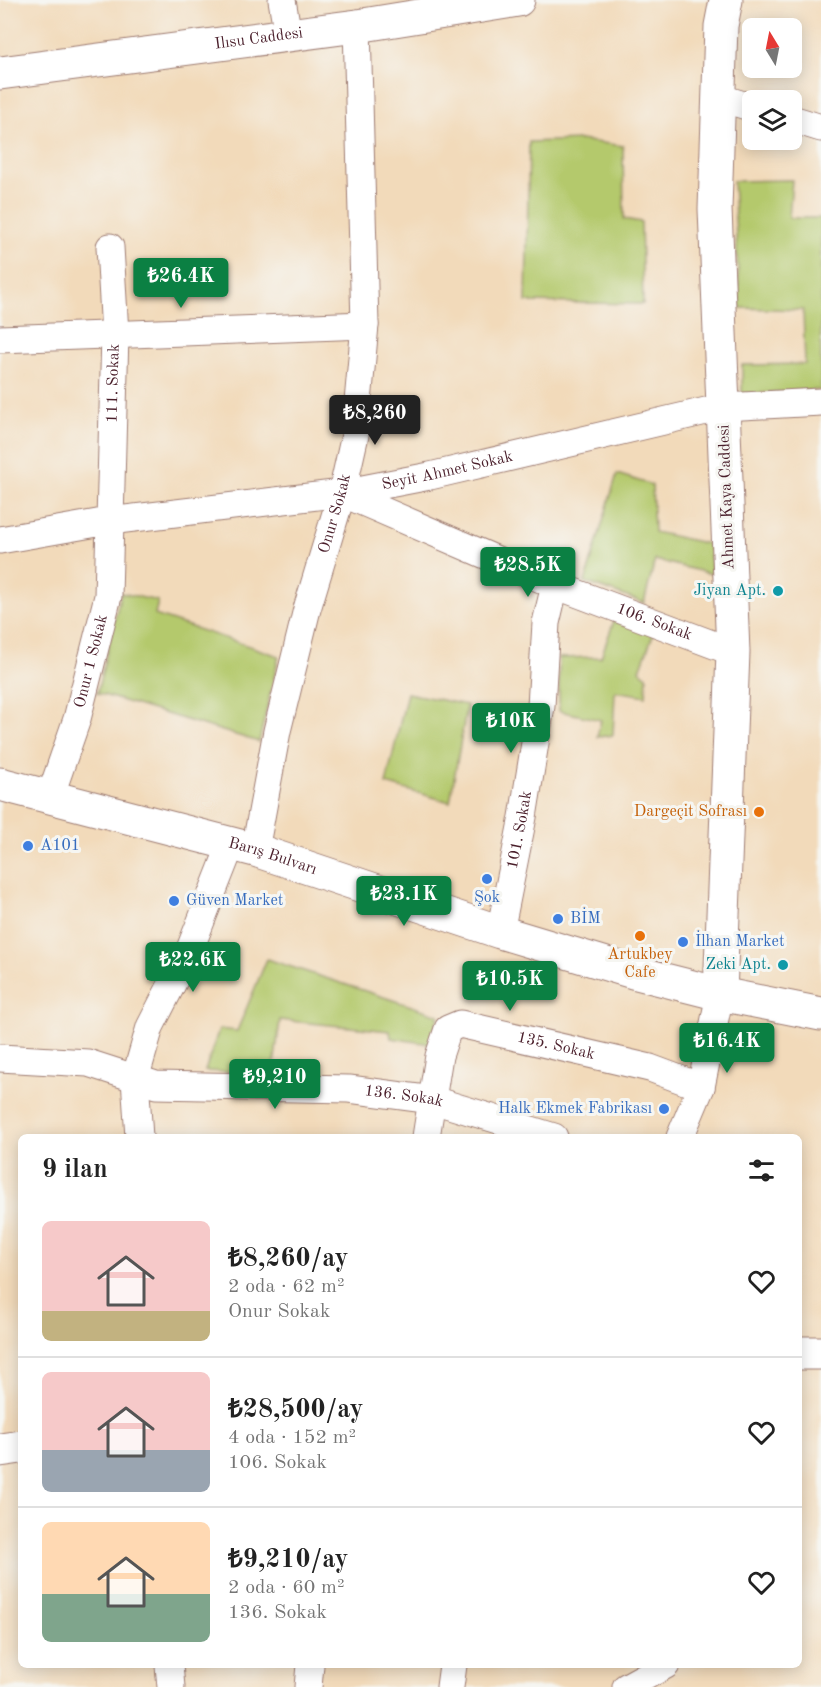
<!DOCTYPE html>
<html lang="tr">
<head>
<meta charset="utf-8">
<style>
  :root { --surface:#fff; --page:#f2f2f2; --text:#222; --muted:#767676; --line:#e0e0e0; --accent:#0b8043 }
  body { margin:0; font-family:"Old Standard TT",serif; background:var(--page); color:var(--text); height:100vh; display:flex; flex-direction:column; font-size:22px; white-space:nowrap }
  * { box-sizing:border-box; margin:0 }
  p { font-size:20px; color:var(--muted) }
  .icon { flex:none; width:33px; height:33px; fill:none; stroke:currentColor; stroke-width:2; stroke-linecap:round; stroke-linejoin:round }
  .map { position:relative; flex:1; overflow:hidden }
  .sheet { position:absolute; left:18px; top:1134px; width:784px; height:534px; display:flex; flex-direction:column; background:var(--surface); border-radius:9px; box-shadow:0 3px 15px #0003 }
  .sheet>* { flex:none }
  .needle { width:39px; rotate:350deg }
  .fabs { position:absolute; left:742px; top:18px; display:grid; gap:12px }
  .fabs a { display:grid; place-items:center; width:60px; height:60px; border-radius:9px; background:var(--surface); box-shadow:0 3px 15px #0003; font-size:30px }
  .price { position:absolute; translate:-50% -51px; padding:0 14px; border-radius:6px; background:var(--accent); color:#fff; font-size:20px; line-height:39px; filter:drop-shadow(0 2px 3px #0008) }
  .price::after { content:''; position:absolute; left:50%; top:36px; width:18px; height:14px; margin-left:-9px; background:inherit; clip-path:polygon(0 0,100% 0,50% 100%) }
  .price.active { background:#222; color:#fff }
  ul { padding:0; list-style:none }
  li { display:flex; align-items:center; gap:18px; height:150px; padding:0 24px }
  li+li { border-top:2px solid var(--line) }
  li span { display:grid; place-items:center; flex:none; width:168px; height:120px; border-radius:9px; color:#555 }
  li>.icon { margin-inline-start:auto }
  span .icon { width:72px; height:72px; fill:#fffc; stroke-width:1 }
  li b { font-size:26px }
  h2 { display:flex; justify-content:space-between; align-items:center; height:72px; padding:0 24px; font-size:26px }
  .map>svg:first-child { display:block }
</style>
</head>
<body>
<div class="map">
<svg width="821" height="1687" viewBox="0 0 821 1687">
  <rect width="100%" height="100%" fill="#f6f6f2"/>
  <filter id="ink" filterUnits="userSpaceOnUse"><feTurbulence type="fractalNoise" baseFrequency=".0167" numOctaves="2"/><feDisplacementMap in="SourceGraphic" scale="12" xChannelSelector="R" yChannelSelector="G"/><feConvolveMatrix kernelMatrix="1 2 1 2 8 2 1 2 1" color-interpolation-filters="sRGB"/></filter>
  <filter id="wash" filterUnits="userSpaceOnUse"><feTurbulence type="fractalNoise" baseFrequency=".008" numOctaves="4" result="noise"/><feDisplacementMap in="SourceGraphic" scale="24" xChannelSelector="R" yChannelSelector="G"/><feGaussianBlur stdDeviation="1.35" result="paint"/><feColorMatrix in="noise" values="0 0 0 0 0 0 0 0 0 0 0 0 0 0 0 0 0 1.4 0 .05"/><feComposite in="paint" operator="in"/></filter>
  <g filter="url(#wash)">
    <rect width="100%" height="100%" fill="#f2daba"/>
    <path fill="#b4c96c" stroke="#7f744c" stroke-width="1.5" d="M580 140 623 146 624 219 641 222 643 304 526 302 529 142Z
      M792 180 789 218H821V390L742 394V365L805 364 803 310 740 308 733 181Z
      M617 474 652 485 654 532 709 544 712 574 655 560 644 603 585 582Z
      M121 593 158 601 155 615 279 656 259 742 97 693Z
      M614 621 654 632 640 670 647 676 646 696 615 691 613 735 597 737 601 720 559 711V658L601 657Z
      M407 693 467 705 450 802 386 784Z
      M267 959 439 1015 430 1044 391 1038 390 1031 280 1020 273 1074 205 1071 219 1029 237 1031Z"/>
  </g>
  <g filter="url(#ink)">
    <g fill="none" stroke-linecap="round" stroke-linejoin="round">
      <defs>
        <g id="minor">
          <path d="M282 0 288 35"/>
          <path d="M718 97 753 108"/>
          <path d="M792 119 821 128"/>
          <path d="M0 339 365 325"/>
          <path id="s1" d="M342 493 555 585 733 652"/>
          <path id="s2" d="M0 540 109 521 342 493 430 476 723 407 821 402"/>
          <path id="s3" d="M50 797 77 719 108 596 115 334 110 247"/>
          <path id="s4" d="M255 850 277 731 307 609 342 493 355 435 365 325 357 26"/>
          <path id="s5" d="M500 932 523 817 541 706 546 623 555 585"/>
          <path id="s6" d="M0 1058 88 1063 156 1085 349 1089 433 1100 554 1137"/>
          <path d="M139 1137 135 1079 150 1027 190 949 231 845"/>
          <path id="s7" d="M426 1137 439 1056 448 1029 460 1024 650 1068 701 1087"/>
          <path d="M680 1137 701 1087 720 994"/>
          <path d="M169 1665 171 1687"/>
          <path d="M308 1687 310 1665"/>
          <path d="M450 1687 453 1665"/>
          <path d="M626 1687 666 1665"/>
        </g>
        <path id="tertiary" d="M720 994 733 652 715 209 721 26 726 0
          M800 1353H821
          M0 1450 21 1447"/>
        <g id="secondary">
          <path id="s8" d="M0 73 357 26 518 0"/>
          <path id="s9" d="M0 784 255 850 500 932 633 972 720 994 821 1014"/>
        </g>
      </defs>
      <use href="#minor" stroke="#9e7c72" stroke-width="29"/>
      <use href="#tertiary" stroke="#9e7c72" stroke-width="35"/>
      <use href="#secondary" stroke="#9e7c72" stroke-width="35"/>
      <use href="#minor" stroke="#fff" stroke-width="27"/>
      <use href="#tertiary" stroke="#fff" stroke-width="33"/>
      <use href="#secondary" stroke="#fff" stroke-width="33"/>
    </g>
  </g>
  <g fill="#0f9aa8" stroke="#f6f6f2" stroke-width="2">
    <circle cx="778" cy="591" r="6"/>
    <circle cx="783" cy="965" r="6"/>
  </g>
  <g fill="#e8710a" stroke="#f6f6f2" stroke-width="2">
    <circle cx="759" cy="812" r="6"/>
    <circle cx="640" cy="936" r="6"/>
  </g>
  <g fill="#3f7fe0" stroke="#f6f6f2" stroke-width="2">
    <circle cx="28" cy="846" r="6"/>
    <circle cx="487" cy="879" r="6"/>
    <circle cx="174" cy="901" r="6"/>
    <circle cx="558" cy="919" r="6"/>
    <circle cx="683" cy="942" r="6"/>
    <circle cx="664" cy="1109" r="6"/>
  </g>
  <g text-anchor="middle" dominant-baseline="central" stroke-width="6" stroke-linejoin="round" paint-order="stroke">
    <g font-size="16" fill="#4a1f2b" stroke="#f6f6f2">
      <text stroke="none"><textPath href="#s8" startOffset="261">Ilısu Caddesi</textPath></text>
      <text stroke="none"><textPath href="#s3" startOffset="422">111. Sokak</textPath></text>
      <text stroke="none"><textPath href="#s2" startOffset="453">Seyit Ahmet Sokak</textPath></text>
      <text transform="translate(727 497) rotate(-92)">Ahmet Kaya Caddesi</text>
      <text stroke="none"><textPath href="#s4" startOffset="346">Onur Sokak</textPath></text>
      <text stroke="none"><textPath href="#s1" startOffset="338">106. Sokak</textPath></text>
      <text stroke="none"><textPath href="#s3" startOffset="142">Onur 1 Sokak</textPath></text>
      <text stroke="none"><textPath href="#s5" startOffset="104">101. Sokak</textPath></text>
      <text stroke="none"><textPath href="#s9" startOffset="282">Barış Bulvarı</textPath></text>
      <text stroke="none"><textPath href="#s7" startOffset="222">135. Sokak</textPath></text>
      <text stroke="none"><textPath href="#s6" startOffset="408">136. Sokak</textPath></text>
    </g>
    <g font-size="16" fill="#0d838f" stroke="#f6f6f2" text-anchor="end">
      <text x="766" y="591">Jiyan Apt.</text>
      <text x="771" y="965">Zeki Apt.</text>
    </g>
    <g font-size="16" fill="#c56008" stroke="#f6f6f2" text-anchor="end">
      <text x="747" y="812">Dargeçit Sofrası</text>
      <text x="640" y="955" text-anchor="middle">Artukbey<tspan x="640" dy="18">Cafe</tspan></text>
    </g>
    <g font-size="16" fill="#366cbe" stroke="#f6f6f2" text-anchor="start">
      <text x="40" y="846">A101</text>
      <text x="487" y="898" text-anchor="middle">Şok</text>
      <text x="186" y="901">Güven Market</text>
      <text x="570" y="919">BİM</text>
      <text x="695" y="942">İlhan Market</text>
      <text x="652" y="1109" text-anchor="end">Halk Ekmek Fabrikası</text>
    </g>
  </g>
</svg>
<div class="fabs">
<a><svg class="needle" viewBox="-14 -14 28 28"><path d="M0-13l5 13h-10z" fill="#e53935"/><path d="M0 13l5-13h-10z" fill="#767676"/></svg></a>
<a><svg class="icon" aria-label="layers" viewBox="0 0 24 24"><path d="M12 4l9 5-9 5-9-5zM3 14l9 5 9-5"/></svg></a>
</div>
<b class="price" style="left:181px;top:309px">₺26.4K</b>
<b class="price active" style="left:375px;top:446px">₺8,260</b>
<b class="price" style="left:528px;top:598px">₺28.5K</b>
<b class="price" style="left:511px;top:754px">₺10K</b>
<b class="price" style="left:404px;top:927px">₺23.1K</b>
<b class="price" style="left:193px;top:993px">₺22.6K</b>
<b class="price" style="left:510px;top:1012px">₺10.5K</b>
<b class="price" style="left:727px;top:1074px">₺16.4K</b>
<b class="price" style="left:275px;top:1110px">₺9,210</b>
<section class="sheet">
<h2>9 ilan<svg class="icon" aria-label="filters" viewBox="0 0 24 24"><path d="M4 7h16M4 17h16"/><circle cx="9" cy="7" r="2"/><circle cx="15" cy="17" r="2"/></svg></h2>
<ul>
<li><span style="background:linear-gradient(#f6c9c9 75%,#c2b280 0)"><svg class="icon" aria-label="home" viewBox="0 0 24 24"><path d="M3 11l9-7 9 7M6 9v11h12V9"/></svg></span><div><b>₺8,260/ay</b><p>2 oda · 62 m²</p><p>Onur Sokak</p></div><svg class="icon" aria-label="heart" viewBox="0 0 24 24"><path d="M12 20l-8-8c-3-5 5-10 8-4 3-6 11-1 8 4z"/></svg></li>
<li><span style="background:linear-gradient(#f6c9c9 65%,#9aa5b1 0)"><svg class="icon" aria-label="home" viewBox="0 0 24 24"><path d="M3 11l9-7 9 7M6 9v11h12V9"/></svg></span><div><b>₺28,500/ay</b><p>4 oda · 152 m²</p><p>106. Sokak</p></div><svg class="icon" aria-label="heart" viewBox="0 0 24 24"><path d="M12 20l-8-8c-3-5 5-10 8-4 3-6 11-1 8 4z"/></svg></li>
<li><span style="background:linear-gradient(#ffd9b3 60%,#7fa58c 0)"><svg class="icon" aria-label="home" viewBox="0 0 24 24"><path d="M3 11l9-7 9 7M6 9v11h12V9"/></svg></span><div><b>₺9,210/ay</b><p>2 oda · 60 m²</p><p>136. Sokak</p></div><svg class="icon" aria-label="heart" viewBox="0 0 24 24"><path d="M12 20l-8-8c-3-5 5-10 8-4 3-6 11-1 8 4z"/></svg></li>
</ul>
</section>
</div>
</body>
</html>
